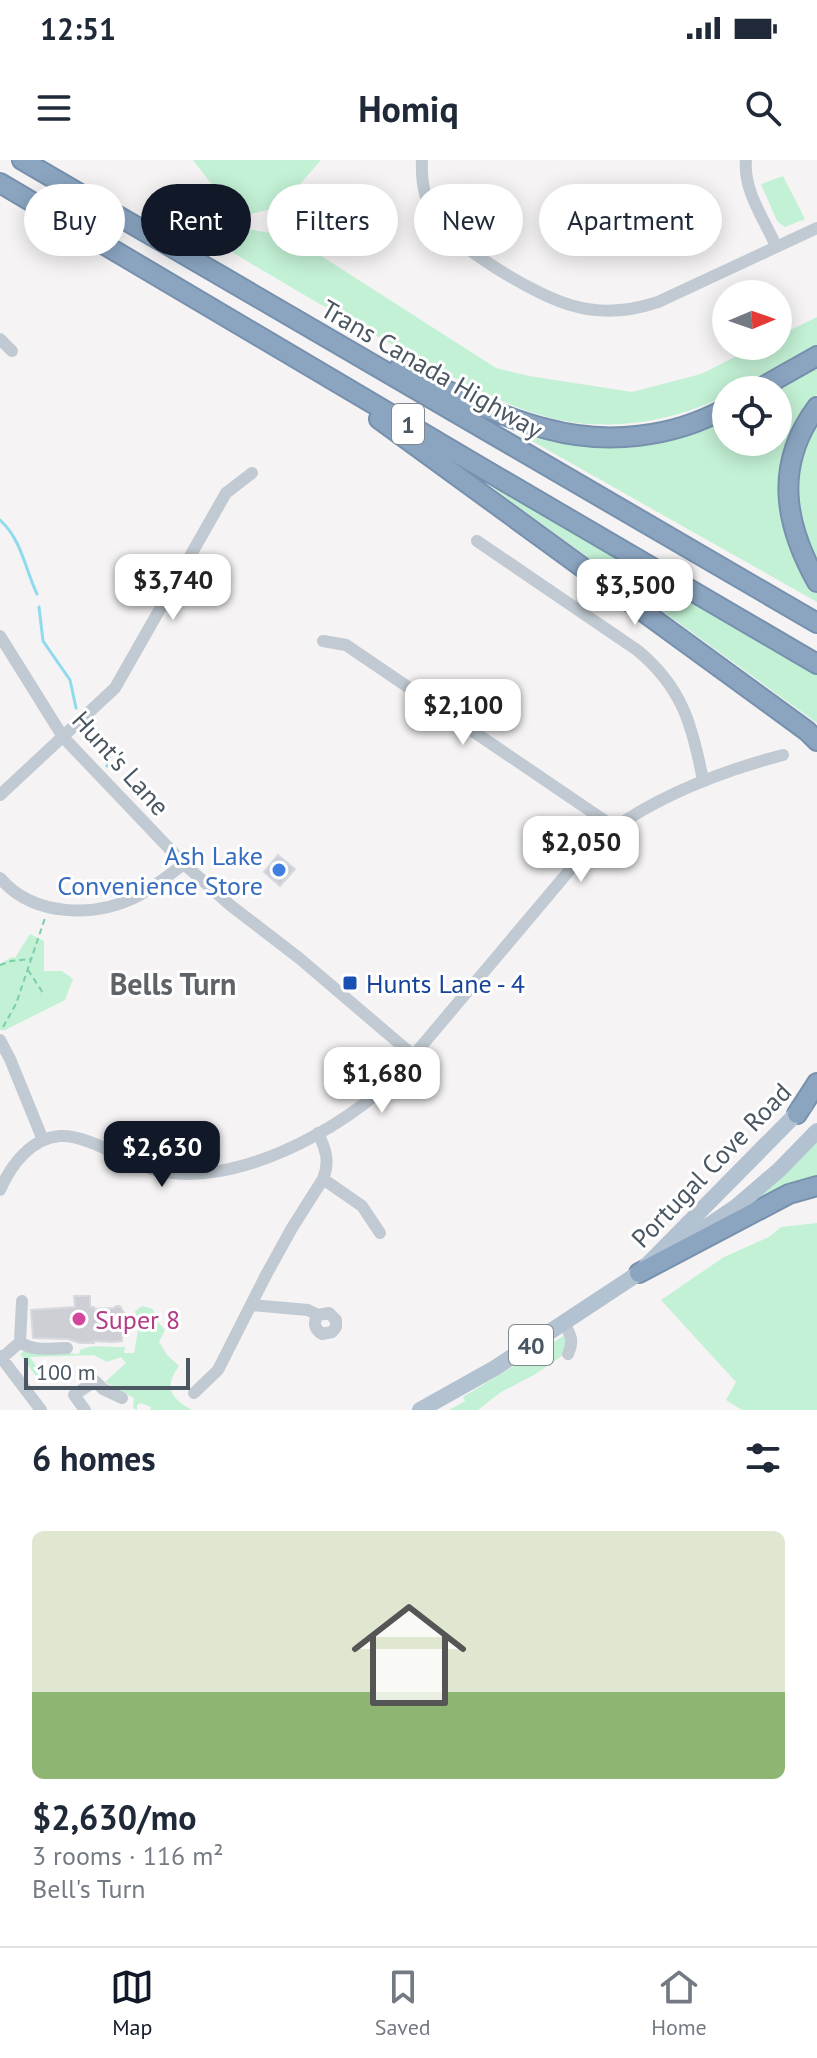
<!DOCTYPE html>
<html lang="en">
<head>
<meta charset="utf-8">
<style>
  :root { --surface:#fff; --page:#f6f6f7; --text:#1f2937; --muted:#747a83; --line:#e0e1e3; --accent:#111827 }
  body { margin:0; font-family:"PT Sans",sans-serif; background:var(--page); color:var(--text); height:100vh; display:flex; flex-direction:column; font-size:30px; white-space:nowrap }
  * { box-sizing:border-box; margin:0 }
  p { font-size:26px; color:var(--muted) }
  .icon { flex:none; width:44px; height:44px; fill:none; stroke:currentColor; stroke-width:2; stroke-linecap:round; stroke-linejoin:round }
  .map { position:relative; height:1250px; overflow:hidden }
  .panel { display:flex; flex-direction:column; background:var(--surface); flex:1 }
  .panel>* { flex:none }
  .guide { position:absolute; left:24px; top:24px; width:770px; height:72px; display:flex; gap:16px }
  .needle { width:52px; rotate:88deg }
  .buttons { position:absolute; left:712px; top:120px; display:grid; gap:16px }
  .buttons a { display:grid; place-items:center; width:80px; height:80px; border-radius:50%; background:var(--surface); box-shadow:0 4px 20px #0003; font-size:40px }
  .scale { position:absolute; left:24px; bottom:20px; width:166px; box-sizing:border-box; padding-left:8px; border:4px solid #4a5661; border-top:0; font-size:22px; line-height:28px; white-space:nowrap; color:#4a5661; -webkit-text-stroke:6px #fff; paint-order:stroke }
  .price { position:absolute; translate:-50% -68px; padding:0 18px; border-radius:16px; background:#fff; color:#222; font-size:26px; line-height:52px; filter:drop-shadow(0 2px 4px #0008) }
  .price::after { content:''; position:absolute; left:50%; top:48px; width:24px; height:18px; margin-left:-12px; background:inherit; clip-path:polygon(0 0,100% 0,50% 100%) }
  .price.current { background:var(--accent); color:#fff }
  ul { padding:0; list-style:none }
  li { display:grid; align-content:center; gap:16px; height:424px; padding:0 32px }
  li+li { border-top:2px solid var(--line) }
  li span { display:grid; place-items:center; height:248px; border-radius:12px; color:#555 }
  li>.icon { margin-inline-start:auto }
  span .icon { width:144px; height:144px; fill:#fffc; stroke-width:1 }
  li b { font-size:34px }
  h2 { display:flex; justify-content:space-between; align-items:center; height:96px; padding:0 32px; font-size:34px }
  .pill { padding:0 28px; border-radius:36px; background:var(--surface); box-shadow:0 4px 20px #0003; font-size:28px; line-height:72px }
  .pill.current { background:var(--accent); color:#fff }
  .status { display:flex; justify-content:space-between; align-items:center; height:56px; padding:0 40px; background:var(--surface); direction:ltr }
  .status svg { height:22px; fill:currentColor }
  header { display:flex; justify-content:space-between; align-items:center; height:104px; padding:0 32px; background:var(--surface); font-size:36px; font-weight:600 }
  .tab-bar { display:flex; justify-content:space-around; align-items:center; height:112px; border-top:2px solid var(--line); background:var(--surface); font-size:22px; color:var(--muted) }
  .tab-bar a { display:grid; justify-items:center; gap:4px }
  .tab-bar .current { color:var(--accent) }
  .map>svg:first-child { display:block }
</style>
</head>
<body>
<div class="status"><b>12:51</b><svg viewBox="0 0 49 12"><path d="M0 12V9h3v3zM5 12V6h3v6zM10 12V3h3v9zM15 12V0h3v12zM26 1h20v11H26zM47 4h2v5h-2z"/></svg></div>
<header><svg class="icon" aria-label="menu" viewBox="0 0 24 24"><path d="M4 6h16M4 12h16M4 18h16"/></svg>Homiq<svg class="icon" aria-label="search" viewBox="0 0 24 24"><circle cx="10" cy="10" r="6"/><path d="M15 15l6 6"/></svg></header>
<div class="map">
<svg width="817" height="1250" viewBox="0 0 817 1250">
  <rect width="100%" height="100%" fill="#f5f3f3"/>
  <path fill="#c3f1d5" d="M193 0H321L280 47 237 57Z
    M783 16 805 59 785 67 777 61 761 24Z
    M152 45 240 68 290 76 496 208 529 216 632 232 701 214 757 186H778V176L817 157V187L735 230H726V235C685 256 637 267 591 264 532 262 467 225 416 197 326 150 240 96 152 45Z
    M817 204V234L789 283 784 324 817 430V442L507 267 549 278 584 282 726 255V282H778V230H771Z
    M817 265V399C805 380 795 335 799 313 802 296 810 280 817 265Z
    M477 311 690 437 817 515V563L498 332Z
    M30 774 44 781V811H62L73 819 65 840 5 870H0V804L12 797 15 798Z
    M817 980V1020L734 1055Z
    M817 1063V1250H742L726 1240 736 1222 661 1140 724 1097 769 1077 781 1067Z
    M142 1146 153 1149 156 1160 165 1170 159 1182 167 1195 179 1206C163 1228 171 1238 192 1250H150L151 1247 141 1243 137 1245V1250L133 1248 134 1238 105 1222 126 1203 121 1197 107 1202 94 1195 30 1197 45 1219 40 1222 20 1194 26 1190 79 1194 80 1190C93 1183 109 1188 125 1187L124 1193H134L139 1165 135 1151Z
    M565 1175C568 1183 567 1189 562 1196L534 1215 501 1232 478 1250H449L465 1241 463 1237Z"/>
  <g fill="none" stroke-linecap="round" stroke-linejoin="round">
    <path stroke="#90daee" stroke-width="3" d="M0 360C22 380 25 409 37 434
      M39 447 43 481 70 520 76 548
      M93 567C103 579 115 589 107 606"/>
  </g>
  <path fill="#cdcfd5" stroke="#d7d9de" stroke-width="2" d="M278 695 295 709 280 726 264 712Z
    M74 1136H90V1147H94V1149L114 1148 116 1146H120L126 1156 129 1174H122V1181L112 1182 94 1181V1183H80L68 1179 33 1178 31 1150 75 1147Z"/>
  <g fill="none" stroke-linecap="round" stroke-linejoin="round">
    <defs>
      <path id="highway" d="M22 0 817 463
        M0 23 475 304 817 504
        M399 208C447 230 496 256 547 269 606 285 673 278 726 248
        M757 230 817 196
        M817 247C774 305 784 363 817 422
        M379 259 807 571 817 581
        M797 954 817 923
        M639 1113 789 1034 817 1026"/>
    </defs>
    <use href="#highway" stroke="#7690ad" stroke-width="22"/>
    <path stroke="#7ad0a6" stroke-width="2" stroke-dasharray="6 4" stroke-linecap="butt" d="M0 805 11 801 31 799
      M28 810 43 833 41 835
      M3 867 16 844 45 758"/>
    <path stroke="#c1cad2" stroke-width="12" d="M422 0C421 21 424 41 436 58 455 87 539 138 574 146 602 154 631 151 658 142L817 68
      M746 0C743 30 764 59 776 86
      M0 179 12 191
      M477 381 637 490C682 527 692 564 703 620
      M0 476 63 577 184 704 230 745 299 798 414 896
      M323 481 346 485 614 667
      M0 635 115 528 226 333 252 313
      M0 718C33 757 95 758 138 736 154 727 169 715 184 704
      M0 880 10 899 43 980
      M323 1019 362 1046 380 1073
      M0 1030C11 1005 31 978 60 976 86 974 126 1001 152 1009 230 1032 345 969 398 914L590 686C646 640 714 613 783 595
      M251 1145 308 1150 318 1155 329 1153 336 1160V1167L332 1172 322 1174C314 1169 313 1162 318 1155
      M564 1164C571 1175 574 1181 568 1194
      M20 1182C34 1192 50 1188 67 1188
      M0 1196 41 1250
      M2 1198 20 1182 22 1141
      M194 1233 218 1210 266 1115 292 1068 323 1019C330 1001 326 990 318 973
      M85 1250 74 1235 95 1221 103 1229 122 1238"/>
    <path stroke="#b3c2d1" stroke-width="16" d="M687 1080 737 1046 779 1010 817 971
      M646 1106 804 946
      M420 1250 495 1208 648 1107"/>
    <use href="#highway" stroke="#8ba5c1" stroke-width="18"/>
  </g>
  <circle fill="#3f7fe0" stroke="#fff" stroke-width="3" cx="279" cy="710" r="8"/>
  <rect fill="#1a4fb4" stroke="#fff" stroke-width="3" x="342" y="815" width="16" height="16" rx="4"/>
  <circle fill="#d1479c" stroke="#fff" stroke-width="3" cx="79" cy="1159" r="8"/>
  <g text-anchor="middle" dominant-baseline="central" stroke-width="6" stroke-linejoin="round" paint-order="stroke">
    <g fill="#fff" stroke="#808990" stroke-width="2">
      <rect x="392" y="244" width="32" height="40" rx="6"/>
      <rect x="509" y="1165" width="44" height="40" rx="6"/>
    </g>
    <g font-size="24" font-weight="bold" fill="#4a5661">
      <text x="408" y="264">1</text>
      <text x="531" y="1185">40</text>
    </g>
    <g font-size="26" fill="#4a5661" stroke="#fff">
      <text transform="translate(432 209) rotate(30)">Trans Canada Highway</text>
      <text transform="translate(121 603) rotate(48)">Hunt's Lane</text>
      <text transform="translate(711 1005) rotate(-46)">Portugal Cove Road</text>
    </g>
    <g font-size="26" fill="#366cbe" stroke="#fff" text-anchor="end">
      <text x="263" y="695">Ash Lake<tspan x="263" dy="30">Convenience Store</tspan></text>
    </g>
    <g font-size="26" fill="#164399" stroke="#fff" text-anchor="start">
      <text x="366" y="823">Hunts Lane - 4</text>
    </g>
    <g font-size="26" fill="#b23c85" stroke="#fff" text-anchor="start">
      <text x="95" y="1159">Super 8</text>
    </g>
    <g font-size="30" font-weight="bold" fill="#5f6368" stroke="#fff">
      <text x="173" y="823">Bells Turn</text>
    </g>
  </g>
</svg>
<div class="buttons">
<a><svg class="needle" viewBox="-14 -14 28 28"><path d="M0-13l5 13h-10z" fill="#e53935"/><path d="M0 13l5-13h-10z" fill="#747a83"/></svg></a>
<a><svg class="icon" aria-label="locate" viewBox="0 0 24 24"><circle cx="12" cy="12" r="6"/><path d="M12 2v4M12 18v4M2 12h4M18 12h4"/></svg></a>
</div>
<div class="scale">100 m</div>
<b class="price" style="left:173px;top:462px">$3,740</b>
<b class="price" style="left:635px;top:467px">$3,500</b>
<b class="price" style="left:463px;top:587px">$2,100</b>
<b class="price" style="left:581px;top:724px">$2,050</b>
<b class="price" style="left:382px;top:955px">$1,680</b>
<b class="price current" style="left:162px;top:1029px">$2,630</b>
<div class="guide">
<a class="pill">Buy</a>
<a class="pill current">Rent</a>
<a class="pill">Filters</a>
<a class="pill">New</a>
<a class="pill">Apartment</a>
</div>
</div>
<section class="panel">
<h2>6 homes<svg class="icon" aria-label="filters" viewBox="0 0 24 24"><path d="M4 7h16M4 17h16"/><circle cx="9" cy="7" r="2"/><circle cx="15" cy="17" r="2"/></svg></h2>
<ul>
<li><span style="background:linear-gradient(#dfe7d0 65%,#8fb573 0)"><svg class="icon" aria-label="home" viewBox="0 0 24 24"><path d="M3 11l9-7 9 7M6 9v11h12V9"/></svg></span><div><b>$2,630/mo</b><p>3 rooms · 116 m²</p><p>Bell's Turn</p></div></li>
</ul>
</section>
<nav class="tab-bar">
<a class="current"><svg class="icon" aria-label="map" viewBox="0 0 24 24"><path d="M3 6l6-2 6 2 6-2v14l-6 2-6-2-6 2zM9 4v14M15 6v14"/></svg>Map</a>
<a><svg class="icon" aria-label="saved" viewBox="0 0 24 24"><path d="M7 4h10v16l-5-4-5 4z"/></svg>Saved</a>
<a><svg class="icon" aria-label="home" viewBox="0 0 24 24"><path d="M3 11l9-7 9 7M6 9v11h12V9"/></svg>Home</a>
</nav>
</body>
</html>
